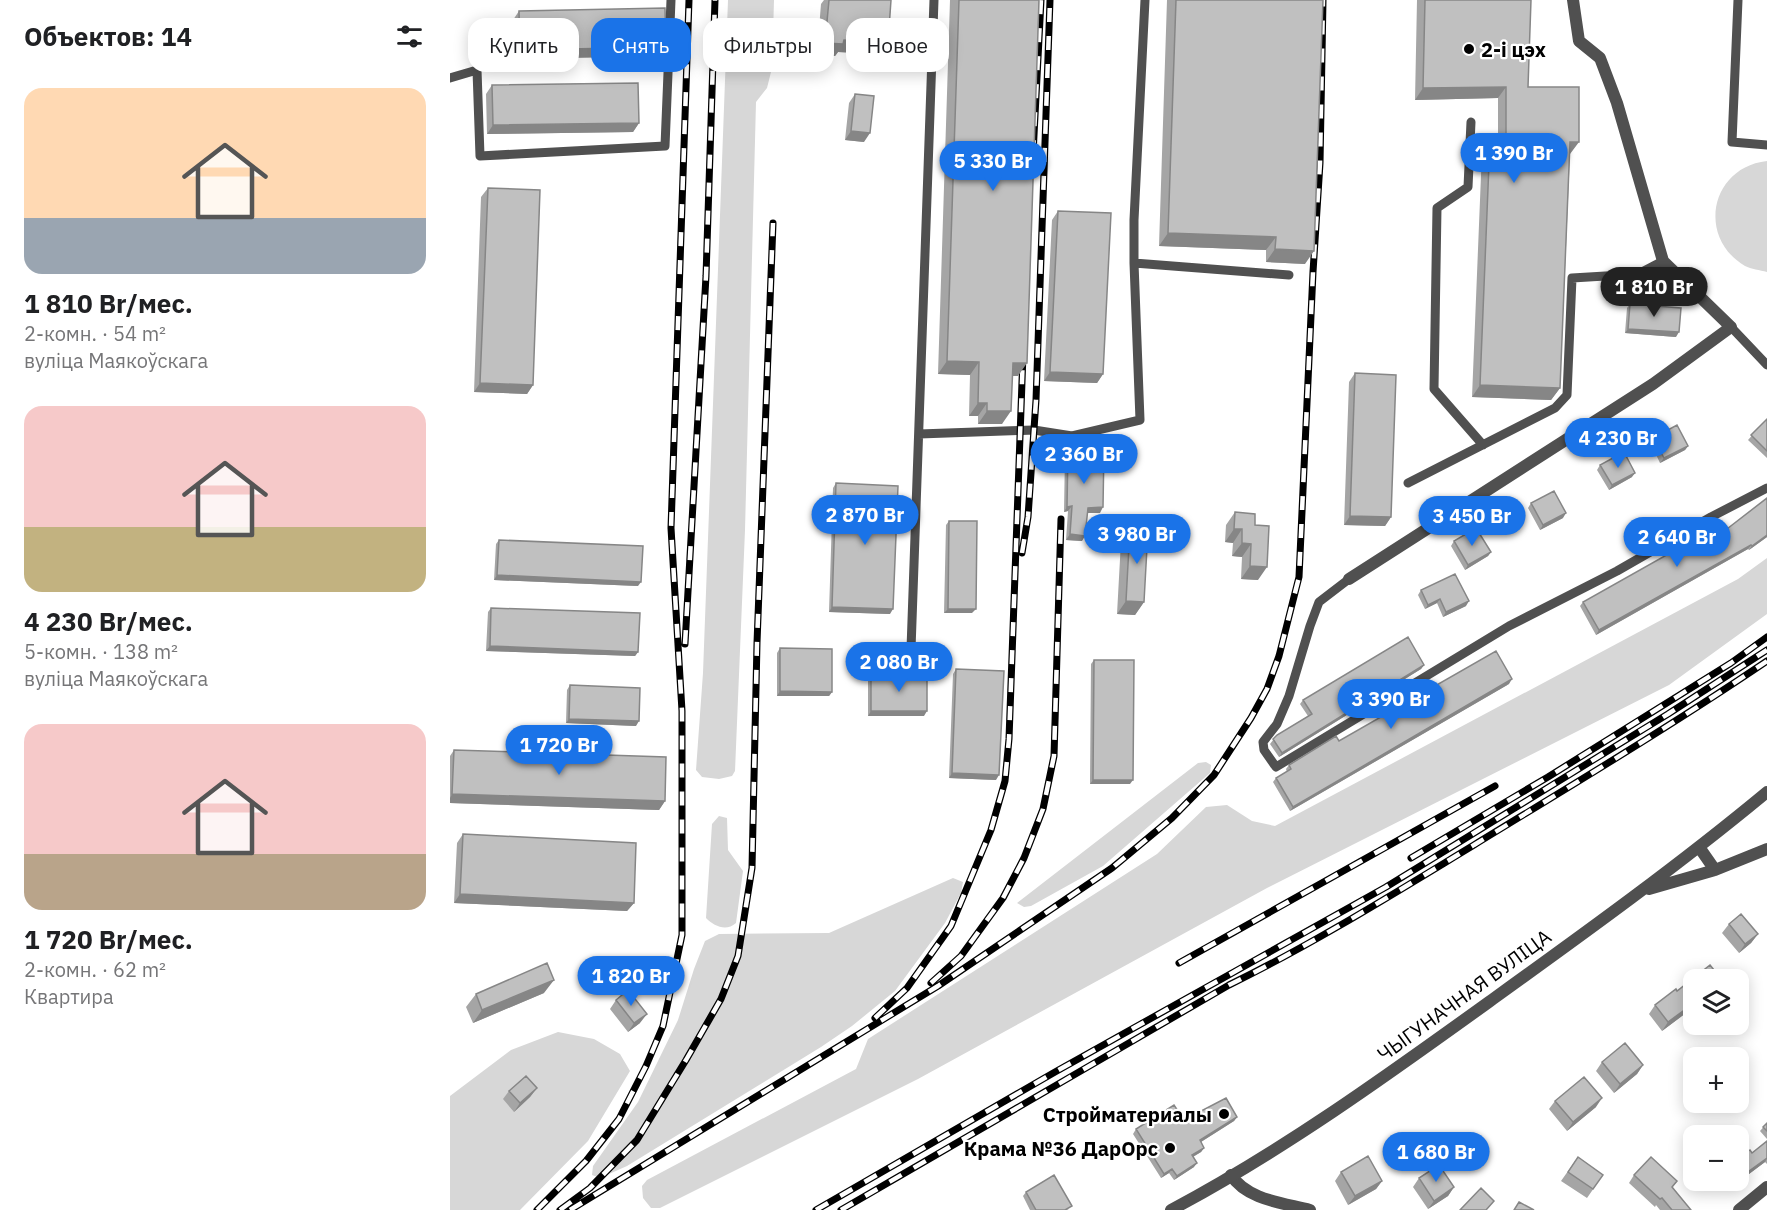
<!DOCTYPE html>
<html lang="ru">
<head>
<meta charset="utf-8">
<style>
  :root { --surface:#fff; --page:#f6f6f6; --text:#202124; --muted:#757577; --accent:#1a73e8 }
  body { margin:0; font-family:"IBM Plex Sans",sans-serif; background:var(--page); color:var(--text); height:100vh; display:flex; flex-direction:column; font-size:22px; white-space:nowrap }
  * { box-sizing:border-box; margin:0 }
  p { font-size:20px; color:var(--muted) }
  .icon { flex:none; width:33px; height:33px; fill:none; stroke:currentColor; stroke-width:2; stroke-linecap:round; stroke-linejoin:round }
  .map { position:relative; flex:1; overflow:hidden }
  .details { display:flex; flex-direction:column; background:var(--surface); width:450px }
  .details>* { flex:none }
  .hud { position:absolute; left:18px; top:18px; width:570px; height:54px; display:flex; gap:12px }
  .controls { position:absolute; left:1233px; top:969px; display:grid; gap:12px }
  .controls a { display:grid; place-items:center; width:66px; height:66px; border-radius:12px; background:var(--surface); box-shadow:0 3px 15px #0003; font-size:30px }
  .price { position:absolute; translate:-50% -51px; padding:0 14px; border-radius:21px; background:var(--accent); color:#fff; font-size:20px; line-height:39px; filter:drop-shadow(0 2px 3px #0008) }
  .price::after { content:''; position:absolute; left:50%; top:36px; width:18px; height:14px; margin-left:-9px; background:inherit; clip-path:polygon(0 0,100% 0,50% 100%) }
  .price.current { background:#222; color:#fff }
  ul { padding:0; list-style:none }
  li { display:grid; align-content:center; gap:12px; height:318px; padding:0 24px }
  li span { display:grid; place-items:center; height:186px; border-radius:18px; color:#555 }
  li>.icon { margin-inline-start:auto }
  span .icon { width:108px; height:108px; fill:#fffc; stroke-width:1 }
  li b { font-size:26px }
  h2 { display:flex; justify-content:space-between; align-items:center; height:72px; padding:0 24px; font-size:26px }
  .tag { padding:0 21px; border-radius:18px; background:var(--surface); box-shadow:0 3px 15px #0003; font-size:21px; line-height:54px }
  .tag.current { background:var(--accent); color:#fff }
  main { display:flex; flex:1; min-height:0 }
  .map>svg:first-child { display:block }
</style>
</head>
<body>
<main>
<section class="details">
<h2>Объектов: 14<svg class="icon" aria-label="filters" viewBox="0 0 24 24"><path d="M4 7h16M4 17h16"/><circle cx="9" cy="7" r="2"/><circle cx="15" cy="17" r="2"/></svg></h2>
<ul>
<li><span style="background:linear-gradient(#ffd9b3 70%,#9aa5b1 0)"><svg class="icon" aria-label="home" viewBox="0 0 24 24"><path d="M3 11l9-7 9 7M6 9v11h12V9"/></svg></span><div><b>1 810 Br/мес.</b><p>2-комн. · 54 m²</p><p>вуліца Маякоўскага</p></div></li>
<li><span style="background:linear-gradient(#f6c9c9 65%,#c2b280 0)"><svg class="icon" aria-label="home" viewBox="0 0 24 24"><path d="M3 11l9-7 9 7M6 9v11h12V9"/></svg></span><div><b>4 230 Br/мес.</b><p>5-комн. · 138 m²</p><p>вуліца Маякоўскага</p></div></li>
<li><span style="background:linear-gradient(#f6c9c9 70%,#b9a48a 0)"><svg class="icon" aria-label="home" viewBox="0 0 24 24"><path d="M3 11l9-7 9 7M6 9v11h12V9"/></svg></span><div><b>1 720 Br/мес.</b><p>2-комн. · 62 m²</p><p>Квартира</p></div></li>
</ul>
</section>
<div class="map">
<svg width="1317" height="1210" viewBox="0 0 1317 1210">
  <rect width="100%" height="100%" fill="#fff"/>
  <path fill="#d7d7d7" d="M278 0H324L322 68 317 88 306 102 295 530 285 771 282 776 269 779 252 777 246 770 253 673Z
    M1317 161V272C1310 270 1301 269 1295 266 1246 237 1261 167 1317 161Z
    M1317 558V614L1219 685 817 888 468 1079 210 1208H201L193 1198 192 1186 197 1180 406 1069 418 1039 707 854 756 807 777 805 802 821 825 826 1288 579Z
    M756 762 761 765 760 773 653 866 581 906 574 907 567 903 748 763Z
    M269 816 277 818 278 850 293 871 286 923C276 932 264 926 256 918L262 824Z
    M503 878 513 882 511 893 495 923 445 991 402 1026 371 1047 177 1166 150 1178 142 1175 143 1166 188 1102 228 1020 244 969 255 941 269 934 379 933Z
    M108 1032 144 1039 170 1054 180 1071 138 1141 70 1210H0V1096L61 1050Z"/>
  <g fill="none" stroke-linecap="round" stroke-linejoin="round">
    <path stroke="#505050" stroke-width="9" d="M1288 0 1282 142 1317 145
      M0 78 27 70 30 156 215 146 221 0
      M1021 122 1018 187 987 208 984 389 1033 445
      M684 263V220L695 0
      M1281 327 1317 365
      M469 434 584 430 622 436 690 420 684 263 839 275
      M958 483 1105 408 1117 395 1122 278 1172 275 1192 272 1213 261
      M899 579 869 602 860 626 839 696 827 724 813 742 814 750 826 767 1059 626 1167 571 1261 517 1317 488
      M461 649 484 0"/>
    <path stroke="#505050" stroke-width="12" d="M899 579 1203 384 1281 327 1213 261 1167 103 1150 58 1129 41 1123 0
      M781 1175C797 1200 834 1203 860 1210
      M1289 1210 1317 1187"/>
    <path stroke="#505050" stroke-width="12" d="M1249 847 1265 870
      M1199 889 1265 870 1317 849
      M721 1210C834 1150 939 1074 1043 999 1136 932 1229 865 1317 792"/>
    <defs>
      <path id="rail" d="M583 154 591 0
        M572 553 578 517 586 400 600 0
        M235 644 256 276 265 0
        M961 858 1098 777 1281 663 1317 637
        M729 963 1045 786
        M481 983 511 956 553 898 574 858 593 809 604 756 611 519
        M425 1018 457 988 501 926 541 830 555 781 559 739 573 354
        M87 1210 136 1161 169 1119 196 1066 213 1026 232 935V711L221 528 239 0
        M110 1210 140 1188 187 1140 236 1060 271 999 288 956 302 868 307 643 323 223
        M120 1210 488 986 662 868 722 818 764 775 801 718 817 689 829 656 849 577 863 272 870 163 873 0
        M366 1210 605 1072 936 887 1218 714 1317 650
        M391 1210 779 985C863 944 943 894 1024 845 1122 785 1221 726 1317 661"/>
    </defs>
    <use href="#rail" stroke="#000" stroke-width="7"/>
    <use href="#rail" stroke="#fff" stroke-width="4.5" stroke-dasharray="14" stroke-linecap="butt"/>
  </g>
  <path fill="#a5a5a5" d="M374 0H379L438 43 430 54 388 52 385 56 367 54 371 4Z
    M500 0H589L568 376H562L552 424H528V416H519L520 375 488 374Z
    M717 0H873L855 264 816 262V250L709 246Z
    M967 0H1081L1078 87 1120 154 1110 388 1101 400 1022 397 1032 151 1040 139 1048 140V98L965 100Z
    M69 11 210 56 64 59 63 20Z
    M42 85 189 123 183 132 37 134 36 94Z
    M405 94 414 142 395 140 399 103Z
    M38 188 83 385 77 394 24 392 31 197Z
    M608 211 653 374 647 383 594 381 602 220Z
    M1180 304 1226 337 1175 333 1177 308Z
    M905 373 941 517 935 526 894 525 899 382Z
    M1317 419V458L1298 440Z
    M1203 438 1238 446 1235 450 1210 463 1200 442Z
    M618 448 650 513H638L632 541 616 540 618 511 614 512 615 453Z
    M1150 465 1182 477 1159 490 1147 470Z
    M386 483 440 614 379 612 383 488Z
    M1081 503 1113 518 1090 530 1078 508Z
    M785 512 805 525 808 580 791 579 792 557 782 556 783 543 775 542 776 525Z
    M499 521 522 613H494L496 525Z
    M680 528 694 602 685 615 667 614 671 541Z
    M1273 532 1317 537 1299 550 1298 549 1146 635 1130 606 1133 602Z
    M49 540 188 586 44 580 46 544Z
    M1004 541 1041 552 1038 556 1015 570 1001 546Z
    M971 590 1016 606 993 617 987 603 975 609 968 595Z
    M41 608 188 652 185 656 36 651 38 612Z
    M330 648 382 692 379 696H327V653Z
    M644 660 680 784H640L641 664Z
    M974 665 971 669 829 757 820 744 827 735 858 716 850 704 853 700Z
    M506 669 546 780 499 778 503 674Z
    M421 675 474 716H418V679Z
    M1059 684 840 811 823 782 826 778 837 772 836 769 839 765 889 741Z
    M120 685 186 726 116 723 117 690Z
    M4 750 215 801 209 810 0 803V756Z
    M13 834 184 903 177 911 4 903 7 843Z
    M1279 924 1308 934 1301 943 1289 953 1272 933Z
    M1244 980V1007L1212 1031 1199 1014 1205 1005 1227 991Z
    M94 993 23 1023 16 1007 26 994Z
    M166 1000 190 1023 178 1032 160 1009Z
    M1152 1062 1193 1065 1187 1074 1164 1093 1146 1071Z
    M87 1088 80 1097 64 1112 53 1099 59 1091Z
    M1105 1101 1146 1107 1117 1131 1099 1109Z
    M787 1117 784 1121 751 1142 754 1148 751 1152 743 1157 744 1167 724 1180 719 1173 711 1178 683 1134 686 1129 734 1120Z
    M1317 1123V1139L1310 1131Z
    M1317 1141V1164L1315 1162 1283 1186 1279 1180H1288L1302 1153Z
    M1128 1157 1153 1175 1137 1198 1111 1181Z
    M891 1172 932 1181 926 1189 898 1205 885 1181Z
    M1184 1175 1227 1181 1222 1188 1241 1210H1210L1206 1205 1205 1207 1179 1183Z
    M969 1178 1004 1187 998 1196 978 1209 963 1187Z
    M576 1192 619 1210H580L573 1196Z"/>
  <path fill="#868686" d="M394 40 438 43 430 54 388 52 385 56 367 54 375 43Z
    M216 47 210 56 64 59 70 50Z
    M1056 87 1048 98 965 100 973 88Z
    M189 123 183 132 37 134 43 125Z
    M401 131 420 133 414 142 395 140Z
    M1120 142H1129L1120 154H1112Z
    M718 233 826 237 816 250 709 246Z
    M825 249 864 251 855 264 816 262Z
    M1178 329 1229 332 1226 337 1175 333Z
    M497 361 529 362 520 375 488 374Z
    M563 363H577L568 376H554Z
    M600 372 653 374 647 383 594 381Z
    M30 383 83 385 77 394 24 392Z
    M1030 385 1110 388 1101 400 1022 397Z
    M528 403H537L528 416H519Z
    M537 411H561L552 424H528Z
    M1238 446 1235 450 1210 463 1214 458Z
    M1185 473 1182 477 1159 490 1162 485Z
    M622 506 618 511 614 512 617 507Z
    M653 507 650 513H634L638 508Z
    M1116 513 1113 518 1090 530 1093 525Z
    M900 516 941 517 935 526 894 525Z
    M784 529H792L783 543 775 542Z
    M620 534 635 536 632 541 616 540Z
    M1317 535V537L1299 550 1302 546Z
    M792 543 801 544 792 557 782 556Z
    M1301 545 1298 549 1146 635 1149 630Z
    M1041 552 1038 556 1015 570 1018 565Z
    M800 566 817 567 808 580 791 579Z
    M47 575 191 582 188 586 44 580Z
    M990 599 987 603 975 609 978 605Z
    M676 601 694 602 685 615 667 614Z
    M1019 601 1016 606 993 617 996 612Z
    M382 607 443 609 440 614 379 612Z
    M498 609H526L522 613H494Z
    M40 646 188 652 185 656 36 651Z
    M974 665 971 669 829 757 832 753Z
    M1062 679 1059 684 840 811 843 807Z
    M330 691 382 692 379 696H327Z
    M421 711H477L474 716H418Z
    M119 719 189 721 186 726 116 723Z
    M502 773 549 775 546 780 499 778Z
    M643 780H683L680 784H640Z
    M2 794 215 801 209 810 0 803V798Z
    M10 894 184 903 177 911 4 903Z
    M1308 934 1301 943 1289 953 1295 944Z
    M104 980 94 993 23 1023 32 1010Z
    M1244 1003V1007L1212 1031 1218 1022Z
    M197 1014 190 1023 178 1032 184 1023Z
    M1193 1065 1187 1074 1164 1093 1170 1084Z
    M87 1088 80 1097 64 1112 70 1103Z
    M1152 1098 1146 1107 1117 1131 1123 1122Z
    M787 1117 784 1121 746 1145 750 1140Z
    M754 1148 751 1152 739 1159 742 1155Z
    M1317 1158 1315 1162 1283 1186 1286 1181 1288 1180V1179Z
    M747 1163 744 1167 724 1180 727 1176Z
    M722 1169 719 1173 711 1178 714 1174Z
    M932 1181 926 1189 898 1205 905 1196Z
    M1004 1187 998 1196 978 1209 984 1201Z"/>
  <path fill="#c0c0c0" stroke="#868686" stroke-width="1.5" d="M379 0H441L438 43 394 40 393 44 375 43Z
    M509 0H589L577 363H563L561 411H537V403H528L529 362 497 361Z
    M726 0H873L864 251 825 249 826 237 718 233Z
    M975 0H1081L1078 87H1129V142H1120L1110 388 1030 385 1040 139 1056 141V87L973 88Z
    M215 8 216 47 70 50 69 11Z
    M188 83 189 123 43 125 42 85Z
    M405 94 424 96 420 133 401 131Z
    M38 188 90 190 83 385 30 383Z
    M608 211 661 213 653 374 600 372Z
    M1180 304 1231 308 1229 332 1178 329Z
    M905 373 946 375 941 517 900 516Z
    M1317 419V451L1301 435Z
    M1227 425 1238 446 1214 458 1203 438Z
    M618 448H654L653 507 638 508 635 536 620 534 622 506 617 507Z
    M1174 452 1185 473 1162 485 1150 465Z
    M386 483 448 486 443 609 382 607Z
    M1104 491 1116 513 1093 525 1081 503Z
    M1317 498V535L1302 546 1301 545 1149 630 1133 602 1268 526 1273 532Z
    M785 512 805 514V525L819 526 817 567 800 566 801 544 792 543V529H784Z
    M499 521H527L526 609H498Z
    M680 528 698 529 694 602 676 601Z
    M1026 528 1041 552 1018 565 1004 541Z
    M49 540 193 546 191 582 47 575Z
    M1005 574 1019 601 996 612 990 599 978 605 971 590Z
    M41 608 190 613 188 652 40 646Z
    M958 637 974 665 832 753 823 739 827 735 862 714 853 700Z
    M330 648 382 649V692L330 691Z
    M1046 651 1062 679 843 807 826 778 841 769 839 765 886 736 889 741Z
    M644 660H684L683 780H643Z
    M506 669 554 671 549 775 502 773Z
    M421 675H477V711H421Z
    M120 685 190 688 189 721 119 719Z
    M4 750 216 757 215 801 2 794Z
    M13 834 186 843 184 903 10 894Z
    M1291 914 1308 934 1295 944 1279 924Z
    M97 963 104 980 32 1010 26 994Z
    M1260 965 1272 980H1244V1003L1218 1022 1205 1005 1226 989 1227 991Z
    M178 990 197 1014 184 1023 166 1000Z
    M1175 1043 1193 1065 1170 1084 1152 1062Z
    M76 1076 87 1088 70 1103 59 1091Z
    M1134 1077 1152 1098 1123 1122 1105 1101Z
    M776 1098 787 1117 750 1140 754 1148 742 1155 747 1163 727 1176 722 1169 714 1174 686 1129 724 1105 734 1120Z
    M1317 1123V1131L1313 1127Z
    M1317 1141V1158L1288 1179V1158L1300 1150 1302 1153Z
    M918 1156 932 1181 905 1196 891 1172Z
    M1128 1157 1153 1175 1143 1189 1118 1172Z
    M1201 1157 1227 1181 1222 1187 1241 1210H1222L1212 1198 1210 1199 1184 1175Z
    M989 1165 1004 1187 984 1201 969 1178Z
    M604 1175 622 1206 615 1210H586L576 1192Z
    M1031 1188 1044 1201 1036 1210H1010Z
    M1069 1202 1084 1210H1064Z"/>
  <g fill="#000" stroke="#fff" stroke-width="2">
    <circle cx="1019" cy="49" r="6"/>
    <circle cx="774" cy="1114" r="6"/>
    <circle cx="720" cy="1148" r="6"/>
  </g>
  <g text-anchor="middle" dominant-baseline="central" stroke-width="4.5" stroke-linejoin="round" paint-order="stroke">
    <g font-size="20" font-weight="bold" fill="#000" stroke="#fff" text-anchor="end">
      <text x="1031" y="49" text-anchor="start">2-і цэх</text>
      <text x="762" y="1114">Стройматериалы</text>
      <text x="708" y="1148">Крама №36 ДарОрс</text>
    </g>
    <g font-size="20" fill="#000" stroke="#fff">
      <text transform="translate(1014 995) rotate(-36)">ЧЫГУНАЧНАЯ ВУЛІЦА</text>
    </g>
  </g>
</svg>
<div class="controls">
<a><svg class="icon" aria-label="layers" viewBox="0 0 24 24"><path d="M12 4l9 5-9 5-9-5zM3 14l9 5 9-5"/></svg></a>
<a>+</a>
<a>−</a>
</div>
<b class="price" style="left:1064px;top:184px">1 390 Br</b>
<b class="price" style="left:543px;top:192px">5 330 Br</b>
<b class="price current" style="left:1204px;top:318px">1 810 Br</b>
<b class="price" style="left:1168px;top:469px">4 230 Br</b>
<b class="price" style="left:634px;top:485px">2 360 Br</b>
<b class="price" style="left:415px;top:546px">2 870 Br</b>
<b class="price" style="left:1022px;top:547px">3 450 Br</b>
<b class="price" style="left:687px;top:565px">3 980 Br</b>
<b class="price" style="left:1227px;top:568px">2 640 Br</b>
<b class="price" style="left:449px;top:693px">2 080 Br</b>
<b class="price" style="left:941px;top:730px">3 390 Br</b>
<b class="price" style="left:109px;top:776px">1 720 Br</b>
<b class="price" style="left:181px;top:1007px">1 820 Br</b>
<b class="price" style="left:986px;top:1183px">1 680 Br</b>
<div class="hud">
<a class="tag">Купить</a>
<a class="tag current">Снять</a>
<a class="tag">Фильтры</a>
<a class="tag">Новое</a>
</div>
</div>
</main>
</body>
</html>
